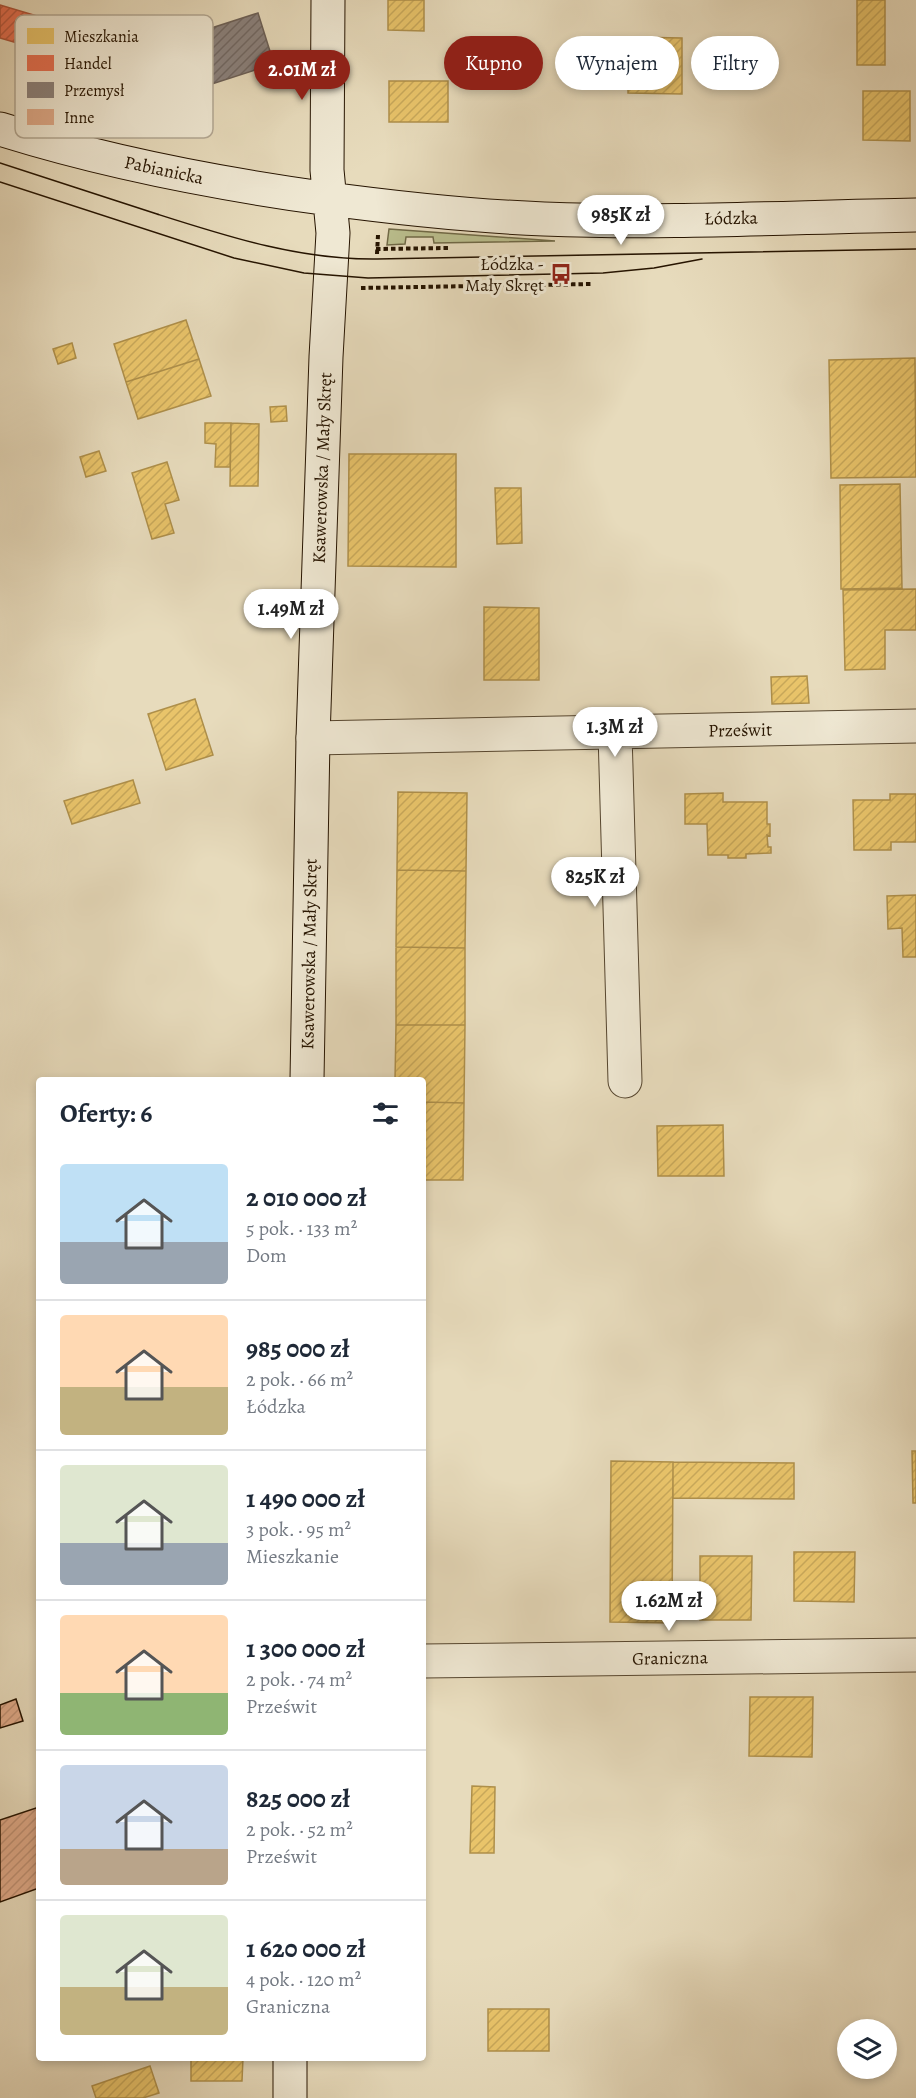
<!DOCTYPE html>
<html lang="pl">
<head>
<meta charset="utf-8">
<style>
  :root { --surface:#fff; --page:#f6f6f7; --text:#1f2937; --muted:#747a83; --line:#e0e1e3; --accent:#8f2418 }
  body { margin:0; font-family:Alegreya,serif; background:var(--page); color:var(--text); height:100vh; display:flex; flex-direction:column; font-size:22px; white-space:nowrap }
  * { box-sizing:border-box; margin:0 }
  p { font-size:20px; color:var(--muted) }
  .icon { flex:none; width:33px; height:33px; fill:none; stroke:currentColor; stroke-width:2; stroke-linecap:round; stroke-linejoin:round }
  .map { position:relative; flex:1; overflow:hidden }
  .side { position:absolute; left:36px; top:1077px; width:390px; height:984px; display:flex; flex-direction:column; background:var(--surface); border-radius:6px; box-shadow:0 3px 9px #0003 }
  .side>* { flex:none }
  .guide { position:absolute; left:444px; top:36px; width:381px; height:54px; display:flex; gap:12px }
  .controls { position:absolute; left:837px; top:2019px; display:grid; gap:12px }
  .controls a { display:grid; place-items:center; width:60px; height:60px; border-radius:50%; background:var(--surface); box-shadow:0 3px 9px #0003; font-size:30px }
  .price { position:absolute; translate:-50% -51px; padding:0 14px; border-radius:21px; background:#fff; color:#222; font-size:20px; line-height:39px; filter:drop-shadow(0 2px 3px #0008) }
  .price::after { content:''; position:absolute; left:50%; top:36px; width:18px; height:14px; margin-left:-9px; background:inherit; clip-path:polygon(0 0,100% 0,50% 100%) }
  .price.selected { background:var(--accent); color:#fff }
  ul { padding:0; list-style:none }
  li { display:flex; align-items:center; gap:18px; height:150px; padding:0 24px }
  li+li { border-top:2px solid var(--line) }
  li span { display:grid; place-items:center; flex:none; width:168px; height:120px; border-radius:6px; color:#555 }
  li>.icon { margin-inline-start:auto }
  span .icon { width:72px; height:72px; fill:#fffc; stroke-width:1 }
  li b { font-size:26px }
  h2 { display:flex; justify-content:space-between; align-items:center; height:72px; padding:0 24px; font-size:26px }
  .pill { padding:0 21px; border-radius:27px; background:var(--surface); box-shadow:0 3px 9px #0003; font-size:21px; line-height:54px }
  .pill.selected { background:var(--accent); color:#fff }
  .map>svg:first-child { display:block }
</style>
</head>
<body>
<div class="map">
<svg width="916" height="2098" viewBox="0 0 916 2098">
  <defs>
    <pattern id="homes-hatch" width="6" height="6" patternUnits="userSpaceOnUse" patternTransform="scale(1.5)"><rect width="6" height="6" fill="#e9c46a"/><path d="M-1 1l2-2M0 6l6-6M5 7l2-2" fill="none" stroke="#c8a85a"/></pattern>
    <pattern id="shops-hatch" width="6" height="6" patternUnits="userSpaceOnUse" patternTransform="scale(1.5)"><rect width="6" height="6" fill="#e76f51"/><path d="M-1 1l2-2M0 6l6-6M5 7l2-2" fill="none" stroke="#bb5a41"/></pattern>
    <pattern id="industry-hatch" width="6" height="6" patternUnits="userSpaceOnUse" patternTransform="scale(1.5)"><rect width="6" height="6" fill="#8a817c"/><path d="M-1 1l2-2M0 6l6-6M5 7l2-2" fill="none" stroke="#716863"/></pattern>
    <pattern id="building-hatch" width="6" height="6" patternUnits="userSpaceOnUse" patternTransform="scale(1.5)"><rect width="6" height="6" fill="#dfaa89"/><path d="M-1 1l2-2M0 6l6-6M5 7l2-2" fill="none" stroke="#bf9174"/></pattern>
  </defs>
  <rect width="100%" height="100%" fill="#e7dbbc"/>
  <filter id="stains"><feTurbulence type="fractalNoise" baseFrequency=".00333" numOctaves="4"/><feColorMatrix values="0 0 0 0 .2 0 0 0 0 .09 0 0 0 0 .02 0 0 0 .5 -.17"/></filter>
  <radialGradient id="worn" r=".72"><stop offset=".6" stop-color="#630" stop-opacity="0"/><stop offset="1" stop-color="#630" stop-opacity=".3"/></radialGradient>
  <path fill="#babe8d" stroke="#706946" stroke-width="1.5" d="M389 229 555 241 434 243 433 237H406L405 244 387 245Z"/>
  <path fill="url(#homes-hatch)" stroke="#ae8f4a" stroke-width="1.5" d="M388 0H424V31L388 30Z
    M857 0H885V65H857Z
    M628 37 682 38V94L628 93Z
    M389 81H448V122H389Z
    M863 91H910V141L863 140Z
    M186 320 199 359 126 382 114 344Z
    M72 343 76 358 58 364 53 349Z
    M915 358 916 477 831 478 829 360Z
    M199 359 211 396 138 419 126 382Z
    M286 406 287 421 271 422 270 407Z
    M205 423H231L230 467H215L216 444 205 443Z
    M231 423 259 424 258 486H230Z
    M99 451 106 471 86 477 80 457Z
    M349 454H456V567L348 566Z
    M167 462 179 500 165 504 174 533 152 539 132 473Z
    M900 484 902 588 841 589 840 485Z
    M495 488H521L522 543 497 544Z
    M916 589V630H885V669L845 670 843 590Z
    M484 607 539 608V680H484Z
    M807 676 809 703 772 704 771 677Z
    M195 699 213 755 166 770 148 714Z
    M133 780 140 803 72 824 64 801Z
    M398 792 467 793 466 871 397 870Z
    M723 793V802H767V824H770V836L767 835 768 847H771V853L746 854V858H728V855H708L707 824H685V794Z
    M890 794H916V842H891V850H854L853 800H890Z
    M397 870 466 871 465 948 396 947Z
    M916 895V957H903L902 928 888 929 887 896Z
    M396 947 465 948V1025H396Z
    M396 1025H465L464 1103 423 1102V1080H395Z
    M423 1102 464 1103 463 1180H423Z
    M723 1125 724 1176H658L657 1126Z
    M912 1451H916V1503H913Z
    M611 1461 673 1462 672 1623 610 1622Z
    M673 1462 794 1463V1499L673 1498Z
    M794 1552H855L854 1602 794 1601Z
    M700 1556H752L751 1620H700Z
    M750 1697H813L812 1757 749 1756Z
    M472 1786 495 1787 494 1853H470Z
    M488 2009H549V2051H488Z
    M191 2058H243L242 2081H191Z
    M150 2066 159 2093 143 2098H96L92 2086Z"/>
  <path fill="url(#shops-hatch)" stroke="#ad5439" stroke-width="1.5" d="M0 5 74 27 65 57 0 38Z"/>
  <path fill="url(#industry-hatch)" stroke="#6c6057" stroke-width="1.5" d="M258 13 274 64 187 92 171 41Z"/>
  <path fill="url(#building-hatch)" stroke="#261400" stroke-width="1.5" d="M16 1699 23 1721 0 1728V1705Z
    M39 1807V1888L0 1902V1820Z"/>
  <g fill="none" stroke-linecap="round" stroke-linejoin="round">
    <defs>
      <path id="street" d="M615 733 625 1081
        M313 738 916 726
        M423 1661 916 1655"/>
      <path id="secondary" d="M0 129C105 162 214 183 322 198 396 208 470 216 544 219 668 224 792 217 916 215
        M307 1080 313 738 326 357 333 233 327 170 328 0
        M290 2098V2058"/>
    </defs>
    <use href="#street" stroke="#56462f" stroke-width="35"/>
    <use href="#secondary" stroke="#261400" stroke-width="35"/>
    <path stroke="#261400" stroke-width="4" stroke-dasharray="4.5 3" stroke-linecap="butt" d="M376 249 449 248
      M377 254 378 235
      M361 288 592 284"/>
    <use href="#street" stroke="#efe8d3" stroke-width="33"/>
    <use href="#secondary" stroke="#efe8d3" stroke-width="33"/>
    <path stroke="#261400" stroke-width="1.5" d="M0 163C52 180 105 197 157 214 229 237 300 260 377 259L916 249
      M0 182 234 258 304 273 368 278 603 273 654 268 702 259"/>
  </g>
  <defs>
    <symbol id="bus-bare" viewBox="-9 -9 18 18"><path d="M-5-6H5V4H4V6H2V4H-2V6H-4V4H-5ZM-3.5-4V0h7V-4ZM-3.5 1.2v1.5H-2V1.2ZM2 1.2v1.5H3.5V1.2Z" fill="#8f2418" stroke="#efe8d3" stroke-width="2.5" paint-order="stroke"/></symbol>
  </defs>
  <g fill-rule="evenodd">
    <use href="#bus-bare" x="546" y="259" width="30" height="30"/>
  </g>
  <g text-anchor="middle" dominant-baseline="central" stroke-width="6" stroke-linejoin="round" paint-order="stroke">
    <g font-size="18" fill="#261400" stroke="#efe8d3">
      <text transform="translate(164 170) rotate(12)">Pabianicka</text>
      <text transform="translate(731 218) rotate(-1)">Łódzka</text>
      <text transform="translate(322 468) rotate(-88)">Ksawerowska / Mały Skręt</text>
      <text transform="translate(740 730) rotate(-1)">Prześwit</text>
      <text transform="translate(309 954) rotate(-89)">Ksawerowska / Mały Skręt</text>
      <text transform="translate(670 1658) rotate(-1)">Graniczna</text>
    </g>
    <g font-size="18" fill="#261400" stroke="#efe8d3" text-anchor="end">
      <text x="544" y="264">Łódzka -<tspan x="544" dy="21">Mały Skręt</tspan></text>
    </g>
  </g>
  <rect x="15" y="15" width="198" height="123" rx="9" fill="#efe8d3" stroke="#b3a894" stroke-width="1.5"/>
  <rect x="27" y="28" width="27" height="16" fill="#e9c46a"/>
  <rect x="27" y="55" width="27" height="16" fill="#e76f51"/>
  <rect x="27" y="82" width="27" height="16" fill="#8a817c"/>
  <rect x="27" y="109" width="27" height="16" fill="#dfaa89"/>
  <g font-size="16" fill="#261400">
    <text x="64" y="42">Mieszkania</text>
    <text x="64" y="69">Handel</text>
    <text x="64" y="96">Przemysł</text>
    <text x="64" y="123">Inne</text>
  </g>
  <rect width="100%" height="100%" filter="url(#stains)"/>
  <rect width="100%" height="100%" fill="url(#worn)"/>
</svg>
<div class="controls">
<a><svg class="icon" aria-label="layers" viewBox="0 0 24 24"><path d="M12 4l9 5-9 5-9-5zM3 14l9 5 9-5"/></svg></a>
</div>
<b class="price selected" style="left:302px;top:101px">2.01M zł</b>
<b class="price" style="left:621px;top:246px">985K zł</b>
<b class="price" style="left:291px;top:640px">1.49M zł</b>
<b class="price" style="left:615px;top:758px">1.3M zł</b>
<b class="price" style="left:595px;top:908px">825K zł</b>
<b class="price" style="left:669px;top:1632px">1.62M zł</b>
<div class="guide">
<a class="pill selected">Kupno</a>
<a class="pill">Wynajem</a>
<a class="pill">Filtry</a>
</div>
<section class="side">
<h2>Oferty: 6<svg class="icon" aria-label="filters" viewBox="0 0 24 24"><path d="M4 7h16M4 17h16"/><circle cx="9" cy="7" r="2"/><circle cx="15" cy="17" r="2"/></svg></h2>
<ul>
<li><span style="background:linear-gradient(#bfe0f5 65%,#9aa5b1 0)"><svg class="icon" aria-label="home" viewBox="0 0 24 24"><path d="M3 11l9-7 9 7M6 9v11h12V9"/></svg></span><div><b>2 010 000 zł</b><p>5 pok. · 133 m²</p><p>Dom</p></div></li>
<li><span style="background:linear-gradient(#ffd9b3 60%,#c2b280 0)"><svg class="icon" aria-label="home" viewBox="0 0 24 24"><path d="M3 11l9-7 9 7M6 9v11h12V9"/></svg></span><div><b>985 000 zł</b><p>2 pok. · 66 m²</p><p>Łódzka</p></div></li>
<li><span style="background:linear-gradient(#dfe7d0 65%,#9aa5b1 0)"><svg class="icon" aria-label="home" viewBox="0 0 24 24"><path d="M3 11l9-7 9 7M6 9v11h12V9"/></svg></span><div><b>1 490 000 zł</b><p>3 pok. · 95 m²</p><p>Mieszkanie</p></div></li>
<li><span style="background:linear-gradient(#ffd9b3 65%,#8fb573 0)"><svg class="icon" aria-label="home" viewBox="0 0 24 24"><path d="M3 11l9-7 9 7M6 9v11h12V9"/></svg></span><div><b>1 300 000 zł</b><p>2 pok. · 74 m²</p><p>Prześwit</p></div></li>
<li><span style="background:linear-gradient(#c9d6e8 70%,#b9a48a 0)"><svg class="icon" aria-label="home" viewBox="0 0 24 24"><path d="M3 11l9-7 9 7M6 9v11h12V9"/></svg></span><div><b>825 000 zł</b><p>2 pok. · 52 m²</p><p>Prześwit</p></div></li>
<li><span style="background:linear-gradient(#dfe7d0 60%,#c2b280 0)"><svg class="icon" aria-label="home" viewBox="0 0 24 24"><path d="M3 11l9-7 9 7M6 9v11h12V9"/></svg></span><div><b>1 620 000 zł</b><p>4 pok. · 120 m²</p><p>Graniczna</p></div></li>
</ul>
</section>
</div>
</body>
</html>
